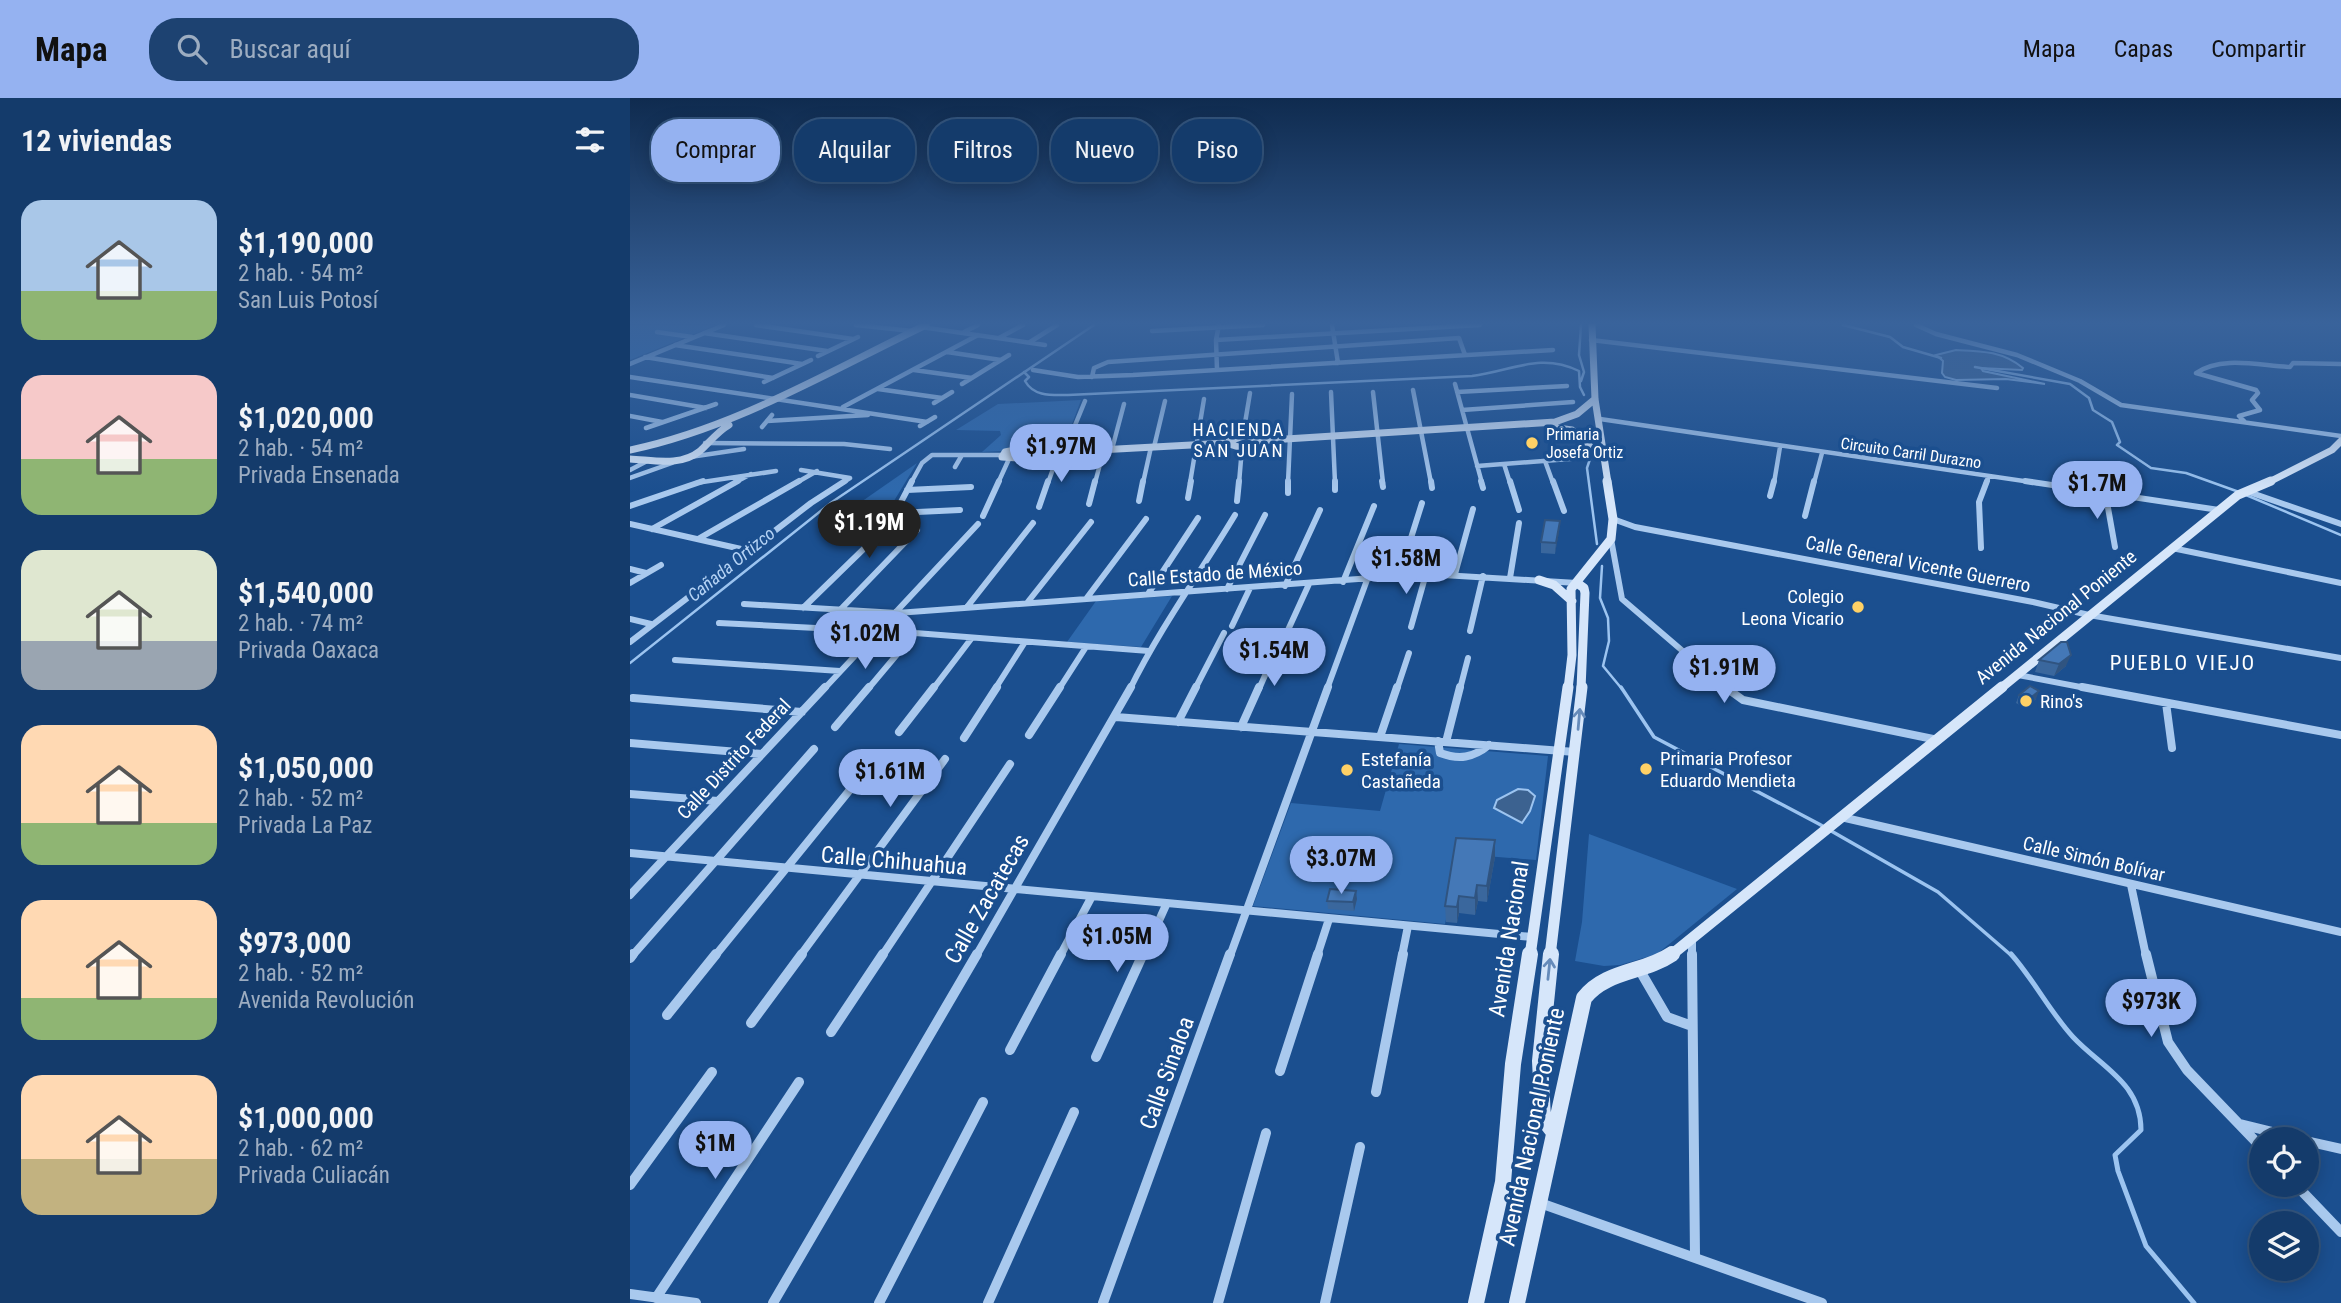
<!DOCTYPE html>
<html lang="es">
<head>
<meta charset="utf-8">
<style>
  :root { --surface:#143b6b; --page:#1d4271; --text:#f1f3f6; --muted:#9dadc1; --line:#33557e; --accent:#95b2f1 }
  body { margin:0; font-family:"Roboto Condensed",sans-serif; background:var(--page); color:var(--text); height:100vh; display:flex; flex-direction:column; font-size:26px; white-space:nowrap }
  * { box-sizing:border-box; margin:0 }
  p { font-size:23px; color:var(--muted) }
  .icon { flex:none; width:38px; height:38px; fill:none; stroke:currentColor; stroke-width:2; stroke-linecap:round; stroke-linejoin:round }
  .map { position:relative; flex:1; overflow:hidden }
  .panel { display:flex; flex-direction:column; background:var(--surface); width:630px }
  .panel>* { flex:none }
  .hud { position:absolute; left:21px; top:21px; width:665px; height:63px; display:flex; gap:14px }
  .controls { position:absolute; left:1619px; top:1029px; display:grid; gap:14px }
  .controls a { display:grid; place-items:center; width:70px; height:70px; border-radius:50%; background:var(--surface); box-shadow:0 4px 18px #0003,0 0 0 2px var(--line); font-size:35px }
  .price { position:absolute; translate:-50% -60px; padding:0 16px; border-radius:24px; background:var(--accent); color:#111; font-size:23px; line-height:46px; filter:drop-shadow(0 2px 4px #0008) }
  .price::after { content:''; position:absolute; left:50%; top:42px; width:21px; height:16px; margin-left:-10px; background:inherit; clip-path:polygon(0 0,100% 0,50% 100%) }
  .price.active { background:#222; color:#fff }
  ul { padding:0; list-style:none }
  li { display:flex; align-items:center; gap:21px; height:175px; padding:0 21px }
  li span { display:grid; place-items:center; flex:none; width:196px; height:140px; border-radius:21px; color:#555 }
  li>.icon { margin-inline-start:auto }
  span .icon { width:84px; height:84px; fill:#fffc; stroke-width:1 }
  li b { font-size:30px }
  h2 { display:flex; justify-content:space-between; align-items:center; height:84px; padding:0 21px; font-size:30px }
  .tag { padding:0 24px; border-radius:28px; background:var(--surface); box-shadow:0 4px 18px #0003,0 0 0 2px var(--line); font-size:24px; line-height:63px }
  .tag.active { background:var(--accent); color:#111 }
  header { display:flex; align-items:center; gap:42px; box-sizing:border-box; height:98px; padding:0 35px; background:var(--accent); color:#111 }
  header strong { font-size:33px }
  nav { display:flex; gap:38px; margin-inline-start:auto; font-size:24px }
  .search { width:490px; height:63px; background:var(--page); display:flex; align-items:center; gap:18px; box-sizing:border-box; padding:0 24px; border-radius:28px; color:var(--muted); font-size:26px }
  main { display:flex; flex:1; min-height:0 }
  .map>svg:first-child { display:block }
</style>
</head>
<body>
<header>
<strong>Mapa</strong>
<div class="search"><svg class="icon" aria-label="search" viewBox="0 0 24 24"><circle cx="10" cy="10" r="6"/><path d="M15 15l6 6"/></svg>Buscar aquí</div>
<nav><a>Mapa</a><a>Capas</a><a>Compartir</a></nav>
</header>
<main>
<section class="panel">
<h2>12 viviendas<svg class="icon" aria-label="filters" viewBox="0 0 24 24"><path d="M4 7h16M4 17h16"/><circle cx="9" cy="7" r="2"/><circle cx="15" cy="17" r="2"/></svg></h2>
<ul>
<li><span style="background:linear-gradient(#a9c7e8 65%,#8fb573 0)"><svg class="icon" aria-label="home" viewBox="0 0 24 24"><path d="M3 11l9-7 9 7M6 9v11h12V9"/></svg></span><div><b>$1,190,000</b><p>2 hab. · 54 m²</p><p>San Luis Potosí</p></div></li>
<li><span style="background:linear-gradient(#f6c9c9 60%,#8fb573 0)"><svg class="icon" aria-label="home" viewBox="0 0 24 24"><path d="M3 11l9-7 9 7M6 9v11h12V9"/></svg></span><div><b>$1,020,000</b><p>2 hab. · 54 m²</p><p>Privada Ensenada</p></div></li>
<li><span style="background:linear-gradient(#dfe7d0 65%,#9aa5b1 0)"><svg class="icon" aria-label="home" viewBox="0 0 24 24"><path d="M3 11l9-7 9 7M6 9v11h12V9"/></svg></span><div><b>$1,540,000</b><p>2 hab. · 74 m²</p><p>Privada Oaxaca</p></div></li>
<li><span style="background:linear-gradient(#ffd9b3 70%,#8fb573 0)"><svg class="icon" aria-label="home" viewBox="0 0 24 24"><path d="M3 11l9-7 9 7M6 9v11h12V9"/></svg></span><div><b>$1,050,000</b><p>2 hab. · 52 m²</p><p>Privada La Paz</p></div></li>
<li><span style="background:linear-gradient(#ffd9b3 70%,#8fb573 0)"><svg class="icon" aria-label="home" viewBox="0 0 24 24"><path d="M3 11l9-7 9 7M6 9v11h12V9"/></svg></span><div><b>$973,000</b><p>2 hab. · 52 m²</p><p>Avenida Revolución</p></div></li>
<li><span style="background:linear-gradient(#ffd9b3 60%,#c2b280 0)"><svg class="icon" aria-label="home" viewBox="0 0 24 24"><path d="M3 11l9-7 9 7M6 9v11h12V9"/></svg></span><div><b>$1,000,000</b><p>2 hab. · 62 m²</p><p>Privada Culiacán</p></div></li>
</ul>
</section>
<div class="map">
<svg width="1711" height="1205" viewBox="0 0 1711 1205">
  <rect width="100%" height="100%" fill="#1b4f8f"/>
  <path fill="#2e69ad" d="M0 227H86L0 262Z
    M451 302 442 326 435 327 430 338H436L429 350 402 352 385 348 372 353 352 354 371 337 370 333 326 332 368 306Z
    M287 365 250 426 195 429Z
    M542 498 511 549 437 544 466 503Z
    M769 646 918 658 906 762 830 756 815 826 623 808 661 705 750 713Z
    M959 736 1107 791 1027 856 990 867 974 868 945 863 952 824Z"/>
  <path fill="#3c6290" stroke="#9cc4f0" stroke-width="2" d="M1326 252C1352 253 1372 253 1393 270L1392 272 1351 270 1353 273 1415 286 1376 281 1326 282 1315 279 1312 275 1313 263 1306 257Z
    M888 691 898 692 905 698 900 713 892 725 864 710 867 702Z"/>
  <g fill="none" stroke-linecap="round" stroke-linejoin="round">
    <path stroke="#9cc4f0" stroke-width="2.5" d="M951 227 949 257 954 274 951 283
      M1213 227 1260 239 1273 249 1311 260
      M1345 269 1440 286 1459 300 1463 312 1482 324 1490 344 1487 347 1521 370 1556 375 1609 394
      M394 274 399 279 395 283C404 299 422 297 438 297L842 278C882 273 910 254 949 273L950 289 954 297
      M961 358 957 370 967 446
      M1616 397 1711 437
      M972 468 970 500 978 520 979 543 973 568 992 591
      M0 565 202 404 464 227"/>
    <path stroke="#9cc4f0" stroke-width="3.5" d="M991 589 1024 639 1189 726 1308 794 1382 858"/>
    <path stroke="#9cc4f0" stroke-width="5" d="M1381 856C1404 882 1420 914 1443 939 1471 969 1511 985 1511 1032L1485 1057 1488 1073 1516 1148 1564 1205"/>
    <path stroke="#a9c9ee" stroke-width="4.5" d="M126 227 223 241
      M226 227 282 233
      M702 227 708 265
      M1286 227 1306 236 1387 257 1450 283 1491 307 1711 338
      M291 229 415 247
      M522 233 633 227
      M27 234 62 239
      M334 234 348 227
      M74 235 197 253
      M369 240 393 227
      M586 242 850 227
      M961 242 1367 290
      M400 244 427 227
      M45 247 172 266
      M317 254 371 262
      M188 258 228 239
      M15 259 143 280
      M0 266 94 227
      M284 272 342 280
      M403 272 448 279 503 277 923 252
      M587 272 586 242 589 227
      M0 279 297 324
      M462 279 464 270 478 264 829 240 835 257
      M134 284 181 262
      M332 286 379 257
      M825 286 852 385
      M248 291 312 300
      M783 292 801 385
      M701 294 705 385
      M743 294 753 385
      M827 294 937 288
      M0 297 76 310
      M304 305 322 294
      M213 309 348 237
      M832 312 943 304
      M0 318 32 324
      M970 321 1407 385
      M137 323 238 317
      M1615 324 1609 318 1630 312 1622 302 1628 295 1626 292 1566 275C1592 257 1631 268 1660 269L1663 265 1711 266
      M290 328 305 319
      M132 329 142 317
      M16 330 86 306
      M613 337 620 295
      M75 345 214 346 260 351
      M524 349 535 303
      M482 351 494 306
      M434 354 455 303
      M60 359 114 351
      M915 363 923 385
      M874 366 880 385
      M847 368 952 360
      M325 369 332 357
      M0 372 19 362
      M171 372 220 380
      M0 380 42 365
      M66 385 146 373
      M104 385 121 376
      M166 385 187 373
      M212 385 220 380
      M281 385 292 365 302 357H372
      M368 385 379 361
      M418 385 429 354
      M465 385 474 351
      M513 385 521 349
      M560 385 574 301
      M609 385 612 350
      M658 385 662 296
      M1144 385 1150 349
      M1184 385 1192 355
      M1356 385 1359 378"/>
    <path stroke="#a9c9ee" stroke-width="6" d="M705 383V392
      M752 383 753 389
      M801 383 802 390
      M851 383 853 390
      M880 383 889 412
      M923 383 934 413
      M1395 383 1589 412
      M277 392 341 389
      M1475 393 1485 449
      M1616 393 1711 426
      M658 395V383
      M1140 398 1144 383
      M558 400 561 383
      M509 403 513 383
      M607 403 609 383
      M459 406 465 383
      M0 408 73 383
      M409 409 418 383
      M266 415 330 412
      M353 418 369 383
      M1175 418 1184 383
      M983 421 1005 429 1403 504 1459 517 1711 560
      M260 425 282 383
      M0 426 120 453
      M22 431 108 383
      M68 441 169 383
      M981 441 992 501 1097 591
      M1351 450 1349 404 1357 383
      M1542 450 1711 485
      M0 471 16 475
      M825 476 843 411
      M769 478 792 405
      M880 480 889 425
      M713 484 744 408
      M0 485 31 467
      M655 488 690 412
      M597 491 635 417
      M518 496 568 420
      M456 501 516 421
      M397 505 461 424
      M114 506 267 515 796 476 947 485
      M337 509 403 425
      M173 510 250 435
      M210 512 287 432
      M0 521 21 526
      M89 525 285 535 519 553
      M602 528 620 490
      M781 529 796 476
      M658 532 679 486
      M840 533 853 478
      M0 544 181 405 215 383
      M45 562 210 573
      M1388 577 1461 591
      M194 591 348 426
      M238 591 285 535
      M303 591 341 541
      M365 591 395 544
      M429 591 456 549
      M500 591C530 530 570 475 605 417
      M565 591 594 535
      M629 591 652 539
      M697 591 737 482
      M767 591 779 555
      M830 591 838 560"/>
    <path stroke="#a9c9ee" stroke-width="8" d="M1095 589 1113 602 1308 642
      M1452 589 1711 637
      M3 600 172 614
      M1536 605 1542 650
      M486 619 945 654
      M548 624 566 589
      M205 629 239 589
      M611 629 629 589
      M269 634 304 589
      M399 637 430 589
      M750 639 767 589
      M334 640 367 589
      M808 643 810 655C829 662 843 660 859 647
      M816 644 830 589
      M0 645 132 656
      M0 696 88 703
      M1211 719 1711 834
      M0 755 902 839
      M1501 787 1516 858
      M0 797 195 589
      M1062 841V858
      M2 858 184 651
      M85 858 249 656
      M170 858 315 661
      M252 858 380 666
      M346 858 501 589
      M430 858 461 800
      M513 858 536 807
      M600 858 698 589
      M687 858 699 821
      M772 858 778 828"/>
    <path stroke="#a9c9ee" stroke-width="10" d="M1062 856 1065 1158
      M1516 856 1538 944 1557 972 1631 1049
      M0 860 3 856
      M1009 871 1037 919 1062 928
      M37 917 86 856
      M121 925 172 856
      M201 934 253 856
      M380 952 431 856
      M466 959 513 856
      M650 973 688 856
      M746 994 773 856
      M1610 1026 1671 1041
      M1676 1043 1711 1051
      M0 1087 82 974
      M1666 1087 1711 1134
      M910 1105 1192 1205
      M0 1196 66 1205
      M26 1200 169 984
      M143 1205 347 856
      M249 1205 353 1004
      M358 1205 444 1014
      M473 1205 600 856
      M588 1205 636 1035
      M695 1205 730 1049"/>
    <path stroke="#d6e6fa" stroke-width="7" d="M962 227 965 301 978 385
      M920 329 942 332 974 361
      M617 337 626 341V345L612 350 599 346V343Z
      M626 343 925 324 947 316 965 301
      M390 351 395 354 388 360 372 359 375 354Z
      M0 352C105 330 200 273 296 227
      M395 356 598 345
      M0 361C23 362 50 369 70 353 80 344 87 334 99 327
      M1637 385 1702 352 1711 343"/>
    <path stroke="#d6e6fa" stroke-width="9" d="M909 482 924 487 942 503
      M947 485 954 490 955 495 951 591
      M938 591 942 557 941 491 981 441 983 421 977 383
      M1370 591 1608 397 1641 383"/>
    <path stroke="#d6e6fa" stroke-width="11" d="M900 858 938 589
      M920 858 952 589
      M1040 858 1372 589"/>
    <path stroke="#d6e6fa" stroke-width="16" d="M921 856 910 963 913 1020 923 1033
      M846 1205 873 1084 883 966 900 856
      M887 1205 954 900C976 872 1014 875 1042 856"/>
  </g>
  <path fill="#3a679d" d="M930 423 925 456 911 455V444Z
    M1431 544 1436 568 1424 578 1405 574 1409 562Z
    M1389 597 1406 601 1395 610 1386 605Z
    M865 742V759L857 804 848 803 845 817 829 815 827 825 816 824 815 808Z
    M727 801 724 813 698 811 697 803Z"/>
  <path fill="#305480" d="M930 423 929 434 925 456 926 445Z
    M1441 557 1436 568 1424 578 1429 566Z
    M1409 593 1406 601 1395 610 1398 602Z
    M865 742V759L857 804V788Z
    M847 787 848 803 845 817V800Z
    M726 793 727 801 724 813 723 804Z
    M829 798V815L827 825V809Z"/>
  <path fill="#4478b7" stroke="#305480" stroke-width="2" d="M915 422 930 423 926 445 911 444Z
    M1431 544H1437L1441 557 1429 566 1409 562Z
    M1400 588 1409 593 1398 602 1389 597Z
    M826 740 865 742 857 788 847 787 845 800 829 798 827 809 815 808Z
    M700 791 726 793 723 804 697 803Z"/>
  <defs><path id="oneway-shaft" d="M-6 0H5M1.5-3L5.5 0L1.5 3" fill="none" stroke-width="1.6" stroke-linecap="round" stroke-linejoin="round" transform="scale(1.75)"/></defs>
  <g stroke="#668bba">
    <use href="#oneway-shaft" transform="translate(949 621) rotate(-85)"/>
    <use href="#oneway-shaft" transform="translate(919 871) rotate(-84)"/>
  </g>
  <linearGradient id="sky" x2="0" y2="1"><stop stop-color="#0f2b4f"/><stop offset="0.57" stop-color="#39639b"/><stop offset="1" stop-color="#39639b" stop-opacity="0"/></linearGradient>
  <rect width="1711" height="395" fill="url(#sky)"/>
  <g fill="#ffd166" stroke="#1b4f8f" stroke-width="2.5">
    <circle cx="902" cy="345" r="7"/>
    <circle cx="1228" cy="509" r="7"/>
    <circle cx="1396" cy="603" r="7"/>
    <circle cx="1016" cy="671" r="7"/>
    <circle cx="717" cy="672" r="7"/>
  </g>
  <g text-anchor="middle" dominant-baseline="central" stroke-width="7" stroke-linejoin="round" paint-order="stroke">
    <g font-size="16" fill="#fff" stroke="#1b4f8f" text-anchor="start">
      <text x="916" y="336">Primaria<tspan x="916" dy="18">Josefa Ortiz</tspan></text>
    </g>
    <g font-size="16" fill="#fff" stroke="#1b4f8f">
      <text transform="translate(1281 355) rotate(8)">Circuito Carril Durazno</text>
    </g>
    <g font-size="18" letter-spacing="2" fill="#fff" stroke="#1b4f8f">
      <text x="609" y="331">HACIENDA<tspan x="609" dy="21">SAN JUAN</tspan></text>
    </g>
    <g font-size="18" font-style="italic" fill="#b5d3f5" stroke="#1b4f8f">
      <text transform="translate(101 466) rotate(-39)">Cañada Ortizco</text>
    </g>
    <g font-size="19" fill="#fff" stroke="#1b4f8f">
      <text transform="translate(1288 466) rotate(11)">Calle General Vicente Guerrero</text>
      <text transform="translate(585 476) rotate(-4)">Calle Estado de México</text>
      <text transform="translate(1426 519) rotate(-39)">Avenida Nacional Poniente</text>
      <text transform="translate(104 661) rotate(-47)">Calle Distrito Federal</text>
      <text transform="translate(1464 761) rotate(13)">Calle Simón Bolívar</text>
    </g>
    <g font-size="19" fill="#fff" stroke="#1b4f8f" text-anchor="start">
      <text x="1214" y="498" text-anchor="end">Colegio<tspan x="1214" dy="22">Leona Vicario</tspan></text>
      <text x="1410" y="603">Rino's</text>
      <text x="1030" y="660">Primaria Profesor<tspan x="1030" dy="22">Eduardo Mendieta</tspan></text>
      <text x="731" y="661">Estefanía<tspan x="731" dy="22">Castañeda</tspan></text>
    </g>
    <g font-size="21" letter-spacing="2" fill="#fff" stroke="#1b4f8f">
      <text x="1553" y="565">PUEBLO VIEJO</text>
    </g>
    <g font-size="23" fill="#fff" stroke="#1b4f8f">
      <text transform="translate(264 763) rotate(5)">Calle Chihuahua</text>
      <text transform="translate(357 801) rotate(-60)">Calle Zacatecas</text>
      <text transform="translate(879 841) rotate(-81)">Avenida Nacional</text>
      <text transform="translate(537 975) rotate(-70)">Calle Sinaloa</text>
      <text transform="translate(902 1029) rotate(-78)">Avenida Nacional Poniente</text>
    </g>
  </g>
</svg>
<div class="controls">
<a><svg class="icon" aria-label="locate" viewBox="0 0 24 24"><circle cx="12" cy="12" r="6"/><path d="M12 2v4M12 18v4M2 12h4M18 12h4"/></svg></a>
<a><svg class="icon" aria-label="layers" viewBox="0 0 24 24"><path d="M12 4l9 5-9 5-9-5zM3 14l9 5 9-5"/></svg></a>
</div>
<b class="price" style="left:431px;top:386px">$1.97M</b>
<b class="price" style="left:1467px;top:423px">$1.7M</b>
<b class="price active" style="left:239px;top:462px">$1.19M</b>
<b class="price" style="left:776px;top:498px">$1.58M</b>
<b class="price" style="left:235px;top:573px">$1.02M</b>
<b class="price" style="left:644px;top:590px">$1.54M</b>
<b class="price" style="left:1094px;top:607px">$1.91M</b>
<b class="price" style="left:260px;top:711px">$1.61M</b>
<b class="price" style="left:711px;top:798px">$3.07M</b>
<b class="price" style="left:487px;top:876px">$1.05M</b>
<b class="price" style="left:1521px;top:941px">$973K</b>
<b class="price" style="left:85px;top:1083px">$1M</b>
<div class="hud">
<a class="tag active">Comprar</a>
<a class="tag">Alquilar</a>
<a class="tag">Filtros</a>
<a class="tag">Nuevo</a>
<a class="tag">Piso</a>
</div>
</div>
</main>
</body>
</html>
